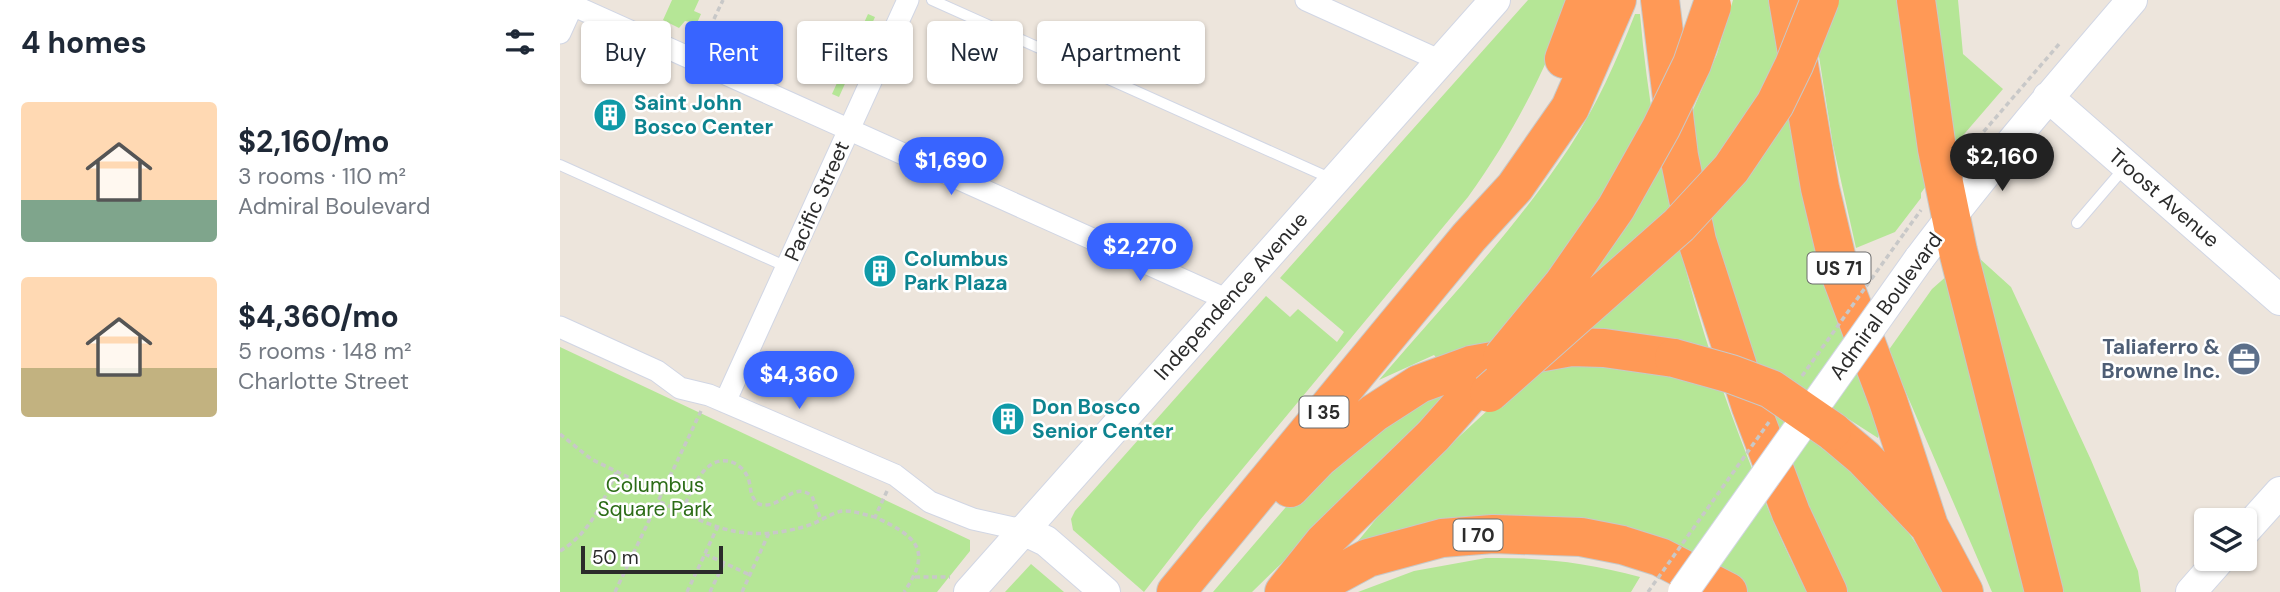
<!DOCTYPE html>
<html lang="en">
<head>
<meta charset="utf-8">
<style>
  :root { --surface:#fff; --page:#f2f2f3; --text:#1f2937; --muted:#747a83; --accent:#3864ff }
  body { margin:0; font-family:"DM Sans",sans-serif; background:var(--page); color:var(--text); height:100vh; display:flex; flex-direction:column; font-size:26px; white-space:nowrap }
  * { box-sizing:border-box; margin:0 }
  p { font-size:23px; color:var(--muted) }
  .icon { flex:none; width:38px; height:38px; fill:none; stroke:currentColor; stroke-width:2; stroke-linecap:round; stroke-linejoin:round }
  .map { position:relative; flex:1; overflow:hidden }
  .drawer { display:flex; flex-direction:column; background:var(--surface); width:560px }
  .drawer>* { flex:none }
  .guide { position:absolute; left:21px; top:21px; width:665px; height:63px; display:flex; gap:14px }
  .tools { position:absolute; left:1634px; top:508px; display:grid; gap:14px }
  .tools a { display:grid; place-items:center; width:63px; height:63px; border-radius:7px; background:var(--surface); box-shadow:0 2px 5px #0004; font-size:35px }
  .scale { position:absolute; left:21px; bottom:18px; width:142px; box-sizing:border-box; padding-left:7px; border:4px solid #2b2b2b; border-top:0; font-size:19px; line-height:24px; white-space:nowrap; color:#2b2b2b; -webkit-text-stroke:5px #fff; paint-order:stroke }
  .price { position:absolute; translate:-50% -60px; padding:0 16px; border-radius:24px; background:var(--accent); color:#fff; font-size:23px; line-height:46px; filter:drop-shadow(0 2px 4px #0008) }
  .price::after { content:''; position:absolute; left:50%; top:42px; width:21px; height:16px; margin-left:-10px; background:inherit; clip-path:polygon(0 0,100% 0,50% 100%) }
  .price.selected { background:#222; color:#fff }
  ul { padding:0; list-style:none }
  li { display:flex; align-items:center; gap:21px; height:175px; padding:0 21px }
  li span { display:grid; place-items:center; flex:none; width:196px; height:140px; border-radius:7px; color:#555 }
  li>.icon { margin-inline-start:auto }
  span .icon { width:84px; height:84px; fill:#fffc; stroke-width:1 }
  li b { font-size:30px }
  h2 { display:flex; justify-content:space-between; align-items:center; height:84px; padding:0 21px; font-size:30px }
  .chip { padding:0 24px; border-radius:7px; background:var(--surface); box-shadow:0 2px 5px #0004; font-size:24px; line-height:63px }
  .chip.selected { background:var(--accent); color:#fff }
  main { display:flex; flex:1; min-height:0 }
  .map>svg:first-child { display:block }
</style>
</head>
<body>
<main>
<section class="drawer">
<h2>4 homes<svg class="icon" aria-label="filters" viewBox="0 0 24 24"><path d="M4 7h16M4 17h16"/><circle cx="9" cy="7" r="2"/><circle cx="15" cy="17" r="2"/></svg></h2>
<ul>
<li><span style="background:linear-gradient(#ffd9b3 70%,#7fa58c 0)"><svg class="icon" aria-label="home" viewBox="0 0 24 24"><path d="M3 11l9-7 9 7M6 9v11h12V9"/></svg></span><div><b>$2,160/mo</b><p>3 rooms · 110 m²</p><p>Admiral Boulevard</p></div></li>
<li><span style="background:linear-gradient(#ffd9b3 65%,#c2b280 0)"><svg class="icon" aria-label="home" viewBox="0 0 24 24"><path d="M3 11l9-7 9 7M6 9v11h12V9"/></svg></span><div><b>$4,360/mo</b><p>5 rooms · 148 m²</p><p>Charlotte Street</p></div></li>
</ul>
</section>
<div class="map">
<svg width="1720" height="592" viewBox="0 0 1720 592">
  <rect width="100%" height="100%" fill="#ede5dc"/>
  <path fill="#b5e696" d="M112 0H139L134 11 141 14 137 23 125 21 119 28 103 20Z
    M968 0H1012C984 73 954 133 908 197L640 520 584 592 513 530 511 519 515 511 706 296 730 317 738 309 777 342 784 332 720 278Z
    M1173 0H1217L1320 431 1318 438 1251 395 1253 435 1336 514 1361 551 1382 592H1282L1178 328 1126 126 1157 54Z
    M1250 0H1349L1374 175 1361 193V198L1335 232 1296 248 1273 145Z
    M1367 0H1398L1403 54 1443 89 1393 147Z
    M308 14 315 17 279 97 272 94Z
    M1075 14H1080C1093 168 1134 322 1191 466 1208 509 1225 552 1248 592H1187L1105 549 789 552 835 496 1009 335 1037 276 1011 257 945 341 878 360 874 355 819 380C883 305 954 231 1009 148 1036 107 1057 60 1075 14Z
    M1409 249 1451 287 1531 460 1578 571 1581 592H1497Z
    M1389 274 1475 592H1432L1328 351 1372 289Z
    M0 347 410 540V551L377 592H0Z
    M913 377 692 592H653L744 486 801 434Z
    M926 558C980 557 1029 563 1080 577L1071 592H798L854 571Z
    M471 564 504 592H445Z"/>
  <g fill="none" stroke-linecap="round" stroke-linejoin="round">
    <defs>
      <path id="lane" d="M372 0 772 179
        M0 165 227 267
        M1517 223 1565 167"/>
      <path id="street" d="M1 0 668 300
        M746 0 881 61
        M0 33 15 0
        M0 327 97 371 120 388 149 395 335 475 370 502 413 519 463 530
        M165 402 348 0"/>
      <path id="secondary" d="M1488 97 1720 300
        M1359 259C1426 170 1499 85 1572 0
        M463 530 486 541 545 592
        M1685 531 1720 492
        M409 592 935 0
        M1631 592 1661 558"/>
      <path id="highway" d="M1100 0 1119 156 1137 241 1191 407 1231 513 1268 592
        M1228 0 1260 188 1281 276 1328 401 1369 526
        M1356 0 1377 149 1398 251 1484 592
        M1004 59 1026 0
        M1272 431 1304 458 1369 526 1404 592
        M730 488 759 458 814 413 859 384 911 365 1011 347 1044 348 1114 358
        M616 592 909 237 955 187 1010 108 1057 0
        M724 592 764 542 873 436 920 383
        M745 592 808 558 882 538 933 534 1021 537 1062 545 1100 557 1168 592"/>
    </defs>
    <use href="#lane" stroke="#d1d6e4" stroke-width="12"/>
    <use href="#street" stroke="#d1d6e4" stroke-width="23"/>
    <use href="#secondary" stroke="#d1d6e4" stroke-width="32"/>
    <use href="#highway" stroke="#c8c8c8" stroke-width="40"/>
    <path stroke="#c8c8c8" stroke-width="3.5" stroke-dasharray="5 3.5" stroke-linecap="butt" d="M143 42 163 0
      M1407 151 1500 43
      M1345 232 1361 210
      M0 434 31 459 103 494
      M327 491 315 517C355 536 374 549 344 592
      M100 502C143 521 170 539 220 532 231 530 242 528 252 524 262 520 272 513 282 511 293 510 305 515 315 517
      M122 511C131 493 142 457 168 461 175 462 183 468 186 474 193 485 187 495 199 504 220 511 232 480 252 496L261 520
      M0 551C29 534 43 503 56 472
      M145 554 190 575
      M355 577H390
      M55 592 141 411
      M127 592 157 528
      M150 592 164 563
      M182 592 209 533"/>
    <use href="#lane" stroke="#fff" stroke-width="10"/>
    <use href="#street" stroke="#fff" stroke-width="21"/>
    <use href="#secondary" stroke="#fff" stroke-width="30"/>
    <use href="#highway" stroke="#ff9956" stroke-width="38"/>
    <defs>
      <path id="secondary-bridge" d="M1123 592 1359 259"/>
      <path id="highway-bridge" d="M942 358 1003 284 1056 208 1101 128 1132 64 1152 6
        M1114 358 1171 374 1211 389 1272 431
        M929 393 1119 225 1171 169 1215 104 1234 65 1260 0"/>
    </defs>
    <use href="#secondary-bridge" stroke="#d1d6e4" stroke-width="32" stroke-linecap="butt"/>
    <use href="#highway-bridge" stroke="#c8c8c8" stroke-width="40" stroke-linecap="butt"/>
    <path stroke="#c8c8c8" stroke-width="3.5" stroke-dasharray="5 3.5" stroke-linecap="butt" d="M1242 376 1345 232
      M1088 592 1209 422"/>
    <use href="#secondary-bridge" stroke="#fff" stroke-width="30"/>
    <use href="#highway-bridge" stroke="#ff9956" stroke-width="38"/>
  </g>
  <defs>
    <symbol id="building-disc" viewBox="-11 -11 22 22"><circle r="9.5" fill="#0f9aa8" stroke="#fff"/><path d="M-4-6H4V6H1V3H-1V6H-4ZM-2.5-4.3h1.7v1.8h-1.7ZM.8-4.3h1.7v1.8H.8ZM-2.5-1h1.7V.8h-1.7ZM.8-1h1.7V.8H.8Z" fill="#fff"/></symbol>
    <symbol id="office-disc" viewBox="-11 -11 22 22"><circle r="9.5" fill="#5c6f8a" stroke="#fff"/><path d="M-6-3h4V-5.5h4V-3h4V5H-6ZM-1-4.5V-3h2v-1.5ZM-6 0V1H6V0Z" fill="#fff"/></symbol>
  </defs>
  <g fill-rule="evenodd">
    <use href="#building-disc" x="31" y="96" width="38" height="38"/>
    <use href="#building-disc" x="301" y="252" width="38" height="38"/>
    <use href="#office-disc" x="1665" y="340" width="38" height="38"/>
    <use href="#building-disc" x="429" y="400" width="38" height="38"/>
  </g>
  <g text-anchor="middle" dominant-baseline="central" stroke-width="5" stroke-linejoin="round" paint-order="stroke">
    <g fill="#fff" stroke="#6b6b6b" stroke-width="2">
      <rect x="1247.5" y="252.5" width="63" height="31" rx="5"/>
      <rect x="739.5" y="396.5" width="49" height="31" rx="5"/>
      <rect x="893.5" y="519.5" width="49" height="31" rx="5"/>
    </g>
    <g font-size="19" font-weight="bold" fill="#2b2b2b">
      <text x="1279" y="268">US 71</text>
      <text x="764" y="412">I 35</text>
      <text x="918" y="535">I 70</text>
    </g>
    <g font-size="21" font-weight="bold" fill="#0d838f" stroke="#fff" text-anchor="start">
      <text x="74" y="103">Saint John<tspan x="74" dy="24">Bosco Center</tspan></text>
      <text x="344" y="259">Columbus<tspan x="344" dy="24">Park Plaza</tspan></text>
      <text x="472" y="407">Don Bosco<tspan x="472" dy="24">Senior Center</tspan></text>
    </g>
    <g font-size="21" fill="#2b2b2b" stroke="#fff">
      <text transform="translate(1604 198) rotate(41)">Troost Avenue</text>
      <text transform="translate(257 201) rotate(-66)">Pacific Street</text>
      <text transform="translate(671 296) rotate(-48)">Independence Avenue</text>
      <text transform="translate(1326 306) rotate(-54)">Admiral Boulevard</text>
    </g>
    <g font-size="21" font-weight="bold" fill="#4e5e75" stroke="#fff" text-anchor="end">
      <text x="1660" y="347">Taliaferro &amp;<tspan x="1660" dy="24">Browne Inc.</tspan></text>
    </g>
    <g font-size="21" fill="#2c6c17" stroke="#fff">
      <text x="95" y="485">Columbus<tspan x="95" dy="24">Square Park</tspan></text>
    </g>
  </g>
</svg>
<div class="tools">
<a><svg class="icon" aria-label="layers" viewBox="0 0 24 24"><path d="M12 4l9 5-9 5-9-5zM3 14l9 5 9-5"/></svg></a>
</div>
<div class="scale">50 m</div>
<b class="price selected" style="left:1442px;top:193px">$2,160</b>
<b class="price" style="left:391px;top:197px">$1,690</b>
<b class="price" style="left:580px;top:283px">$2,270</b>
<b class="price" style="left:239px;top:411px">$4,360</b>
<div class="guide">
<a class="chip">Buy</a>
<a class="chip selected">Rent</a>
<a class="chip">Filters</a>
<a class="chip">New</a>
<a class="chip">Apartment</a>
</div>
</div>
</main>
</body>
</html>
